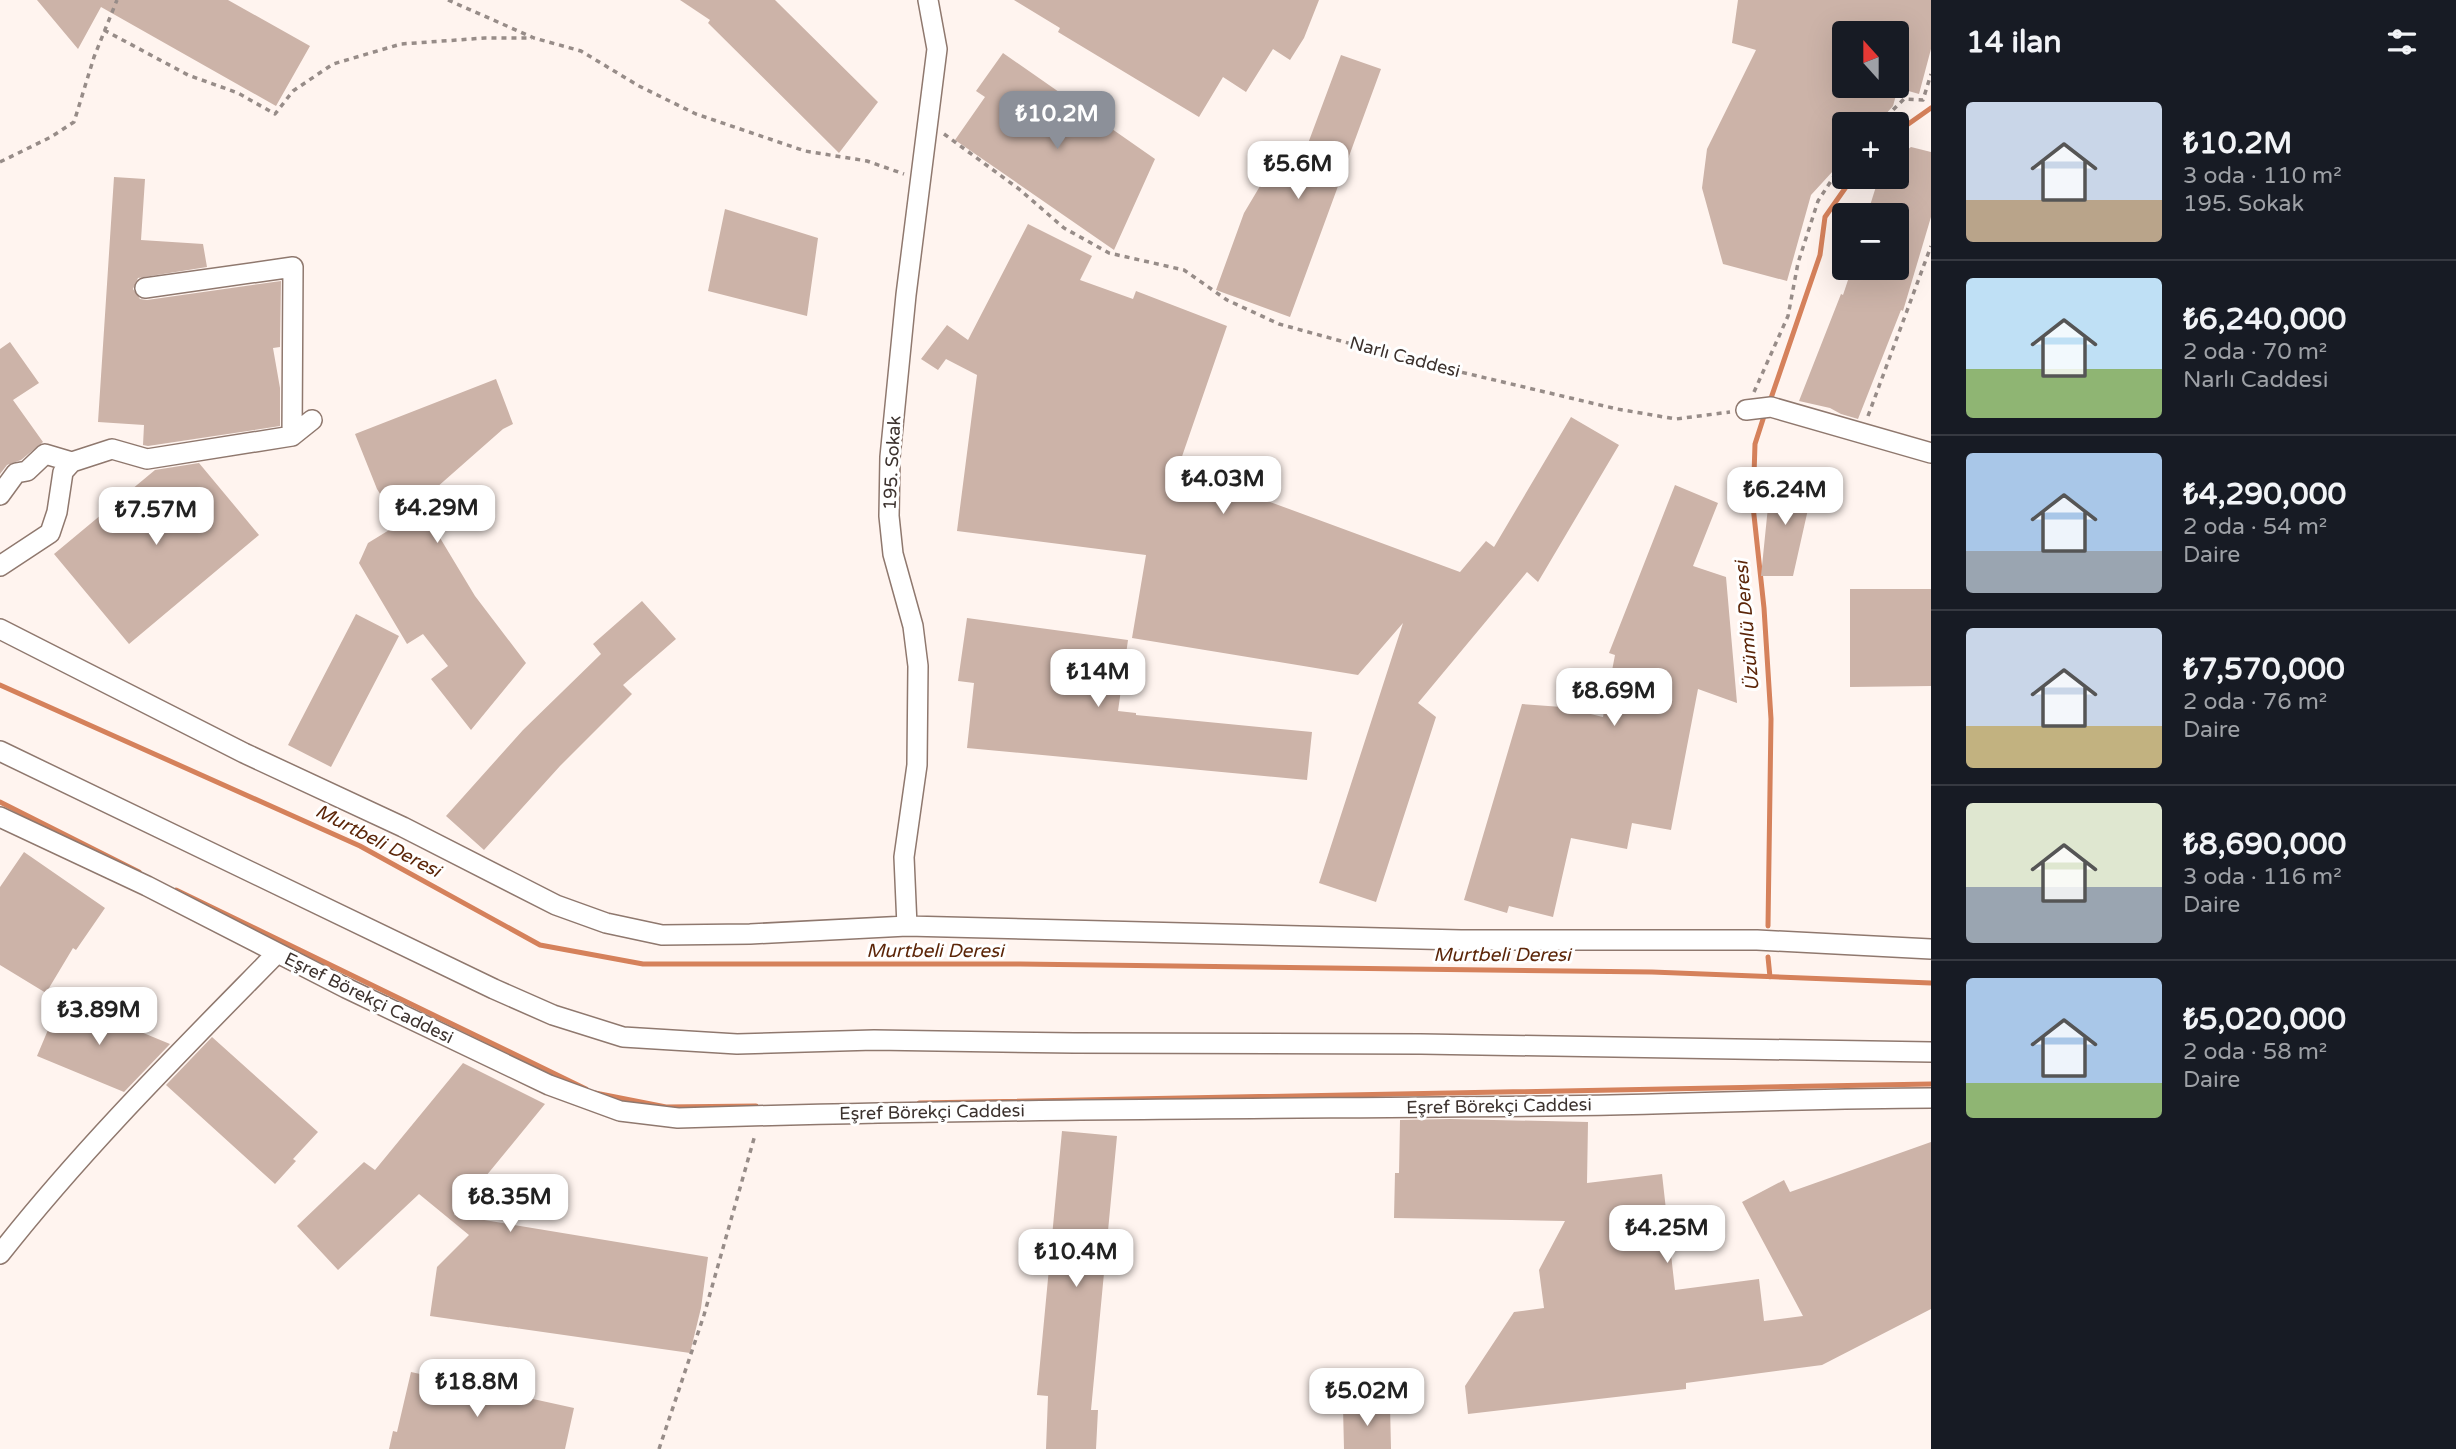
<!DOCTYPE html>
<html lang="tr">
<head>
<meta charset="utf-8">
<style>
  :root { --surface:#171b24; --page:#242831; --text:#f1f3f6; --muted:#9ea1a6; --line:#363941; --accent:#8c9099 }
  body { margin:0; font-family:"Varela Round",sans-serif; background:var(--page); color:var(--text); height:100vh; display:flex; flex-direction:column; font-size:26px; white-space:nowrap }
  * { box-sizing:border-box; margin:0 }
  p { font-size:23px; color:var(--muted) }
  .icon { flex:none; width:38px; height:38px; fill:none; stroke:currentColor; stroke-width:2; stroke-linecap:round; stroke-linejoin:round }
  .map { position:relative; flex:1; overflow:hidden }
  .details { display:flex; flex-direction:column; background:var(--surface); width:525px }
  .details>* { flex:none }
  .needle { width:46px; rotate:339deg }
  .fabs { position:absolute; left:1832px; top:21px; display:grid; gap:14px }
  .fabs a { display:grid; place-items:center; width:77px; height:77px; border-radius:7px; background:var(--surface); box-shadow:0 7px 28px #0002; font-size:35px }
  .price { position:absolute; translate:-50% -60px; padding:0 16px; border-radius:14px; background:#fff; color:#222; font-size:23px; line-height:46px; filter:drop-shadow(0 2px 4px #0008) }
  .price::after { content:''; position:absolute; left:50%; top:42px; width:21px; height:16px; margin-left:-10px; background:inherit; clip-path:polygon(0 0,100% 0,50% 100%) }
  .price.current { background:var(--accent); color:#fff }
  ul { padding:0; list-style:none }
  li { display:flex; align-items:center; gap:21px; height:175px; padding:0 35px }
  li+li { border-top:2px solid var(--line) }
  li span { display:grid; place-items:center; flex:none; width:196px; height:140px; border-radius:7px; color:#555 }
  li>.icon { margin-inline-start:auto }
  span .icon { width:84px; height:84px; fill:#fffc; stroke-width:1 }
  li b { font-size:30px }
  h2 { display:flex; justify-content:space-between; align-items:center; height:84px; padding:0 35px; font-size:30px }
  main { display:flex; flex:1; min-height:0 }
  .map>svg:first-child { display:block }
</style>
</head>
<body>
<main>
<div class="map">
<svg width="1931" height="1449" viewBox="0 0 1931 1449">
  <rect width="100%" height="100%" fill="#fff4ef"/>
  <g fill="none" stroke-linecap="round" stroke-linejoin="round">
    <path stroke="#d5815b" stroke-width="5" d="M1897 132 1931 108
      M1769 404 1820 255 1825 217 1853 177
      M1765 413 1755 444 1753 506 1764 608 1771 719 1768 926
      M0 685 360 846 540 945 643 964H1020L1652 972 1931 983
      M0 802 139 872
      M176 890 586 1089
      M1768 957 1770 977
      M595 1093 666 1107 756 1106
      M919 1103 1931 1084"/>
  </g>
  <path fill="#ccb3a8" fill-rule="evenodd" d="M37 0H228L310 46 276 106 101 7 78 49Z
    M680 0H775L878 102 839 153 708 23 710 20Z
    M1014 0H1319L1304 38 1290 60 1273 49 1246 92 1223 77 1199 117 1058 32 1060 28Z
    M1738 0H1931V49L1919 94 1898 88 1893 106 1877 124H1844V159L1811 195 1787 281 1723 264 1702 188 1707 149 1756 50 1732 43ZM1844 33H1897V86H1844Z
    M1003 53 1155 159 1114 250 955 140 985 97 976 91Z
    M1341 55 1381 69 1290 317 1216 290 1244 213 1269 171 1294 181Z
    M1911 147 1931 152V217L1903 311 1901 310 1858 419 1841 414 1830 408 1799 401 1841 294 1843 295 1852 268H1897V215H1867L1879 177H1897V157Z
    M114 177 145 179 141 240 203 244 207 267 138 278 133 289 140 299 147 300 281 281 280 347 273 348 280 388V426L148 446 143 445 144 425 98 422Z
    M725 209 818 238 807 316 708 291Z
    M1028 224 1092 256 1080 280 1133 299 1136 291 1227 326 1178 468 1460 572 1486 541 1494 547 1571 417 1619 445 1538 582 1527 572 1418 703 1436 717 1376 902 1319 883 1403 623 1358 675 1132 638 1146 555 957 531 977 375 946 359 938 370 921 359 947 325 968 340Z
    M10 342 39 383 13 400 43 442 21 460 7 465 0 474V349Z
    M496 379 513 424 503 429 419 503 475 596 526 663 471 730 431 679 448 666 423 634 407 644 359 563 368 543 399 524 377 489 355 434Z
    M199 463 259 535 129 644 54 554 155 470Z
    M1771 477 1813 487 1793 576H1761Z
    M1675 485 1718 503 1693 566 1726 577 1737 703 1698 689 1671 830 1632 823 1627 849 1571 838 1553 917 1509 906 1507 913 1464 900 1522 704 1562 707 1603 717 1615 655 1609 653Z
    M1850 589H1931V686L1850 687Z
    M642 601 676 639 623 685 632 694 560 766 484 850 446 816 523 730 601 654 593 644Z
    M356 614 399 636 331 767 288 745Z
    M967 618 1128 640 1118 711 1136 713V715L1312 732 1307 780 967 748 974 683 958 681Z
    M24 852 105 908 76 950 73 948 46 993 0 965V887Z
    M61 999 170 1044 124 1092 37 1056Z
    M212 1037 318 1132 293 1159 296 1161 275 1184 166 1085Z
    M463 1063 545 1104 454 1215 708 1257 701 1308 690 1353 430 1316 437 1267 469 1235 419 1194 338 1270 297 1226 364 1162 375 1170Z
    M1450 1119 1588 1122 1587 1183 1662 1174 1675 1290 1759 1279 1764 1321 1803 1316 1742 1202 1784 1180 1790 1192 1931 1142V1309L1822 1365 1686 1383V1389L1468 1414 1465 1386 1514 1312 1544 1308 1539 1270 1565 1221 1394 1218 1395 1173H1399L1400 1120Z
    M1062 1131 1117 1136 1091 1410H1098L1096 1449H1046L1048 1396 1037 1395Z
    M411 1372 574 1408 565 1449H389L393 1431 397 1432Z
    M1390 1406 1391 1449H1344L1343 1407Z"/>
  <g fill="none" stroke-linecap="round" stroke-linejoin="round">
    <defs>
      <path id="minor" d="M145 288 293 267 292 436
        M1746 410 1771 407 1931 453
        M0 495 16 473 27 471 45 454 72 462
        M0 566 50 533 57 512 63 472 72 462 112 449 147 459 292 436 312 420
        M0 629 244 753 403 827 556 905 606 923 662 935 750 934 907 926 1461 940H1757L1931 949
        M0 751 494 989 553 1015 623 1037 737 1044 874 1040 1074 1043 1421 1044 1931 1052
        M0 817 147 886 346 988 549 1085 620 1111 678 1118C968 1109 1257 1109 1547 1106 1675 1105 1803 1098 1931 1098
        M907 926 904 857 917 765 918 666 913 626 893 554 889 516 890 457 906 295 937 49 928 0
        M0 1254C84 1147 182 1050 277 953"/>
    </defs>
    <use href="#minor" stroke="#8f786e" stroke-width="22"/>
    <path stroke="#978c88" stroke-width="3.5" stroke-dasharray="5 5" stroke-linecap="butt" d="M448 0 534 38 581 51 639 86 696 114 805 151 867 161 904 174
      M104 30 188 75 238 93 275 114 293 91 333 64 401 44 485 38H532
      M1879 124 1904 99 1923 100 1931 74
      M944 134 1019 189 1064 228 1109 253 1184 270 1227 300 1279 324 1414 361 1617 409 1676 419 1730 412
      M0 162 51 137 74 122 94 57 117 0
      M1754 392 1788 316 1798 263 1818 201 1844 161
      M1868 416 1931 246
      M659 1449 704 1315 755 1135"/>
    <use href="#minor" stroke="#fff" stroke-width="19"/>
  </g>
  <g text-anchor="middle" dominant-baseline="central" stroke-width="6" stroke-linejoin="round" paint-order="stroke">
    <g font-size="18" fill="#3c322e" stroke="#fff">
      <text transform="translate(1405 357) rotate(15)">Narlı Caddesi</text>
      <text transform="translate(892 463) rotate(-87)">195. Sokak</text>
      <text transform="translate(369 998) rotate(26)">Eşref Börekçi Caddesi</text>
      <text transform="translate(1499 1106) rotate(-1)">Eşref Börekçi Caddesi</text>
      <text transform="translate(932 1112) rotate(-1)">Eşref Börekçi Caddesi</text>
    </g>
    <g font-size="19" font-style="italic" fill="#5c2609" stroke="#fff">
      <text transform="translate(1747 626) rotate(-95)">Üzümlü Deresi</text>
      <text transform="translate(378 841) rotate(27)">Murtbeli Deresi</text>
      <text x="935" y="951">Murtbeli Deresi</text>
      <text x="1502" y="955">Murtbeli Deresi</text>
    </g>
  </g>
</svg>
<div class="fabs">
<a><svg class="needle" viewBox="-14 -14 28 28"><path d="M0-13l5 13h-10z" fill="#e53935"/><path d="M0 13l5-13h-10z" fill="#9ea1a6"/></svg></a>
<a>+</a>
<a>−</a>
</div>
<b class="price current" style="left:1057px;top:151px">₺10.2M</b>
<b class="price" style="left:1298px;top:201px">₺5.6M</b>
<b class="price" style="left:1223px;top:516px">₺4.03M</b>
<b class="price" style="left:1785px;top:527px">₺6.24M</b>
<b class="price" style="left:437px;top:545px">₺4.29M</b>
<b class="price" style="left:156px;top:547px">₺7.57M</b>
<b class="price" style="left:1098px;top:709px">₺14M</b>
<b class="price" style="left:1614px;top:728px">₺8.69M</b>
<b class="price" style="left:99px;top:1047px">₺3.89M</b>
<b class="price" style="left:510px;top:1234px">₺8.35M</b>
<b class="price" style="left:1667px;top:1265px">₺4.25M</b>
<b class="price" style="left:1076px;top:1289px">₺10.4M</b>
<b class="price" style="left:477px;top:1419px">₺18.8M</b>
<b class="price" style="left:1367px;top:1428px">₺5.02M</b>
</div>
<section class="details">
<h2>14 ilan<svg class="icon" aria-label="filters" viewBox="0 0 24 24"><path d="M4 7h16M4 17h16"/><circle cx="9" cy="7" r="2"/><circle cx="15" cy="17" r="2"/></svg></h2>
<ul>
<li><span style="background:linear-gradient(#c9d6e8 70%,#b9a48a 0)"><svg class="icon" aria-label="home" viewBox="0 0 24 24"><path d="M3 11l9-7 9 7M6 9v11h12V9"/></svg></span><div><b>₺10.2M</b><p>3 oda · 110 m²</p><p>195. Sokak</p></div></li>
<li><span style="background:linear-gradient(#bfe0f5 65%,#8fb573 0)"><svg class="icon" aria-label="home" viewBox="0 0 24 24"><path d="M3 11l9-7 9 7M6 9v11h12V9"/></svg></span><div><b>₺6,240,000</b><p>2 oda · 70 m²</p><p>Narlı Caddesi</p></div></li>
<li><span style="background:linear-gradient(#a9c7e8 70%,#9aa5b1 0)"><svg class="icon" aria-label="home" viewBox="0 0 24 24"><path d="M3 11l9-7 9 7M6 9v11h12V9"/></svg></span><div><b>₺4,290,000</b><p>2 oda · 54 m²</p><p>Daire</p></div></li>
<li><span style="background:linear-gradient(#c9d6e8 70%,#c2b280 0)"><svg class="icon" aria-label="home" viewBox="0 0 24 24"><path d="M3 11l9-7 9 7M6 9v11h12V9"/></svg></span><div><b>₺7,570,000</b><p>2 oda · 76 m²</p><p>Daire</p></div></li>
<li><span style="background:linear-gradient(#dfe7d0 60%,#9aa5b1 0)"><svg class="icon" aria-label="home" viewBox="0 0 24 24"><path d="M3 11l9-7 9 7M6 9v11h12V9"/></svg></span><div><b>₺8,690,000</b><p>3 oda · 116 m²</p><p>Daire</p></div></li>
<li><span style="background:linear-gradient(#a9c7e8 75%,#8fb573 0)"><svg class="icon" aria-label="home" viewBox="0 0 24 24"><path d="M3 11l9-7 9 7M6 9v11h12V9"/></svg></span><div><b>₺5,020,000</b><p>2 oda · 58 m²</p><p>Daire</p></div></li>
</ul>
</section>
</main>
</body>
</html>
